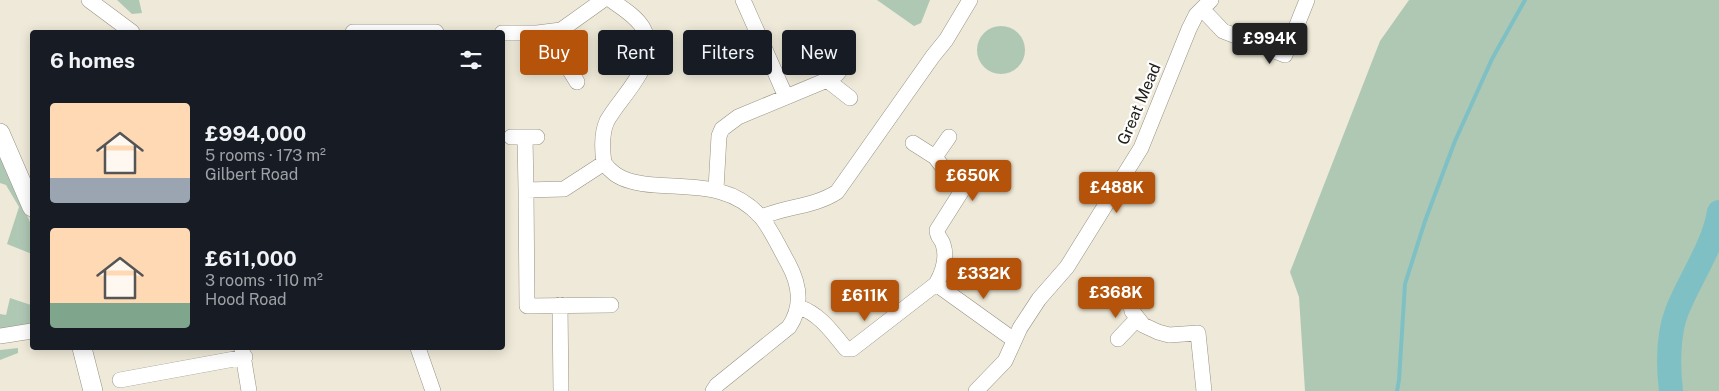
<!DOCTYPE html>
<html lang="en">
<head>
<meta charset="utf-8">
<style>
  :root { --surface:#171b24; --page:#242831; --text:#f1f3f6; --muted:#9ea1a6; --accent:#b45309 }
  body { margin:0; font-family:"Public Sans",sans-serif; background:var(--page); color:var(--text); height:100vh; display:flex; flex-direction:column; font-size:19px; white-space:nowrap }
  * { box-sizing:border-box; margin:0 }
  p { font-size:16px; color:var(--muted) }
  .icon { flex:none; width:28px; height:28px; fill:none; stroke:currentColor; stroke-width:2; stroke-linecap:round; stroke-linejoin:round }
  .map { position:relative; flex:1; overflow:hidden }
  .panel { position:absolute; left:30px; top:30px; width:475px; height:320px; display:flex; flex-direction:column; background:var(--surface); border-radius:5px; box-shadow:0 2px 12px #0003 }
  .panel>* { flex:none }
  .top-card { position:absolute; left:520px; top:30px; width:475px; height:45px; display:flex; gap:10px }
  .price { position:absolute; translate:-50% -42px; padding:0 11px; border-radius:5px; background:var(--accent); color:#fff; font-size:16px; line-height:32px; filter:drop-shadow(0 1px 2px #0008) }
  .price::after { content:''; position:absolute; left:50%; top:30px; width:15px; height:11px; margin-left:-8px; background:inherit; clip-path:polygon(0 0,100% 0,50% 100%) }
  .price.on { background:#222; color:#fff }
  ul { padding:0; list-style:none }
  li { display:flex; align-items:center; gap:15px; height:125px; padding:0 20px }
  li span { display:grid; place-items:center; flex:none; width:140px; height:100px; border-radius:5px; color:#555 }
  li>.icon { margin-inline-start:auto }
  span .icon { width:60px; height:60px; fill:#fffc; stroke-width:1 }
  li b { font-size:21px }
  h2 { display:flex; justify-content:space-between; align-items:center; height:60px; padding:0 20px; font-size:21px }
  .chip { padding:0 18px; border-radius:5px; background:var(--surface); box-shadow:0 2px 12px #0003; font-size:18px; line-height:45px }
  .chip.on { background:var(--accent); color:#fff }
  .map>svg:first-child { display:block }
</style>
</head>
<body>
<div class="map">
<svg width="1719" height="391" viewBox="0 0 1719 391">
  <rect width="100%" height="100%" fill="#eee9d8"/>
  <path fill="#afc8b4" d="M117 0H139L142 13 132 14Z
    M877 0H930L921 23 914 26Z
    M1409 0H1719V391H1305L1299 297 1290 272 1380 41Z
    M977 50a24 24 0 1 1 48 0a24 24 0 1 1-48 0Z
    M0 151 32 227V254L7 244 19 207 6 185 0 183Z
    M10 298 31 305 32 301V325L0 330V314L6 315Z
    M18 348V353L0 360V350Z"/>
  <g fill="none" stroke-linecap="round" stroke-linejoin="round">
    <path stroke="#7fc0c5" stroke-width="4" d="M1397 391 1399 380 1405 284 1425 221 1455 141 1492 59 1525 0"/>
    <path stroke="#7fc0c5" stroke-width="24" d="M1671 391C1668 366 1668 334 1677 311 1690 278 1713 247 1719 212"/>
    <defs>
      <path id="minor" d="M89 0 132 32
        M611 0C622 8 636 16 643 28 662 62 622 94 607 121 601 134 602 149 604 163 607 167 611 171 615 174 626 182 641 184 655 185 695 188 732 184 761 217 771 229 780 249 788 263 800 285 803 306 789 327L717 385 713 391
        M743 0 786 97
        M1202 9 1223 31 1285 55 1307 0
        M561 30 566 64 577 82
        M353 32H436
        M502 33H537L561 30 603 0
        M827 80 850 98
        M511 137H537
        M525 137 526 190
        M935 157 949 137
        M604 163 564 189 526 190 527 306 611 305
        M716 189 719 136 722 129 738 117 827 80 837 74 847 62
        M762 217C786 206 814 207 837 192L933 56 946 40 970 0
        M936 284 1014 340
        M1129 295 1132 311 1143 325 1158 332 1169 335 1198 333 1204 391
        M560 305 561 391
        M799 307C820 314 832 332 846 349H852L936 284C943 272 948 259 943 244 941 238 937 237 937 230L963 189 960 179 942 166 935 157 913 143
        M0 336 32 331
        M1118 339 1137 319
        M418 348 433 391
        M242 349 249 391
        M120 380 245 357
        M976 391 1005 361 1020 328 1039 299 1067 267 1141 148 1189 29 1196 15 1211 0"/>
      <path id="tertiary" d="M0 133 32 207
        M82 348 93 391"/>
    </defs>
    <use href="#minor" stroke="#979283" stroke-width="16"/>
    <use href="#tertiary" stroke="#979283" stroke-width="20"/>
    <use href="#minor" stroke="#fff" stroke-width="15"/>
    <use href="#tertiary" stroke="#fff" stroke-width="19"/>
  </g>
  <g text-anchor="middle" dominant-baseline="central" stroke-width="4.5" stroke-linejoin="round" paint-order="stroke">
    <g font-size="16" fill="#24221c" stroke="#fff">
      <text transform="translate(1139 104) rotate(-67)">Great Mead</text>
    </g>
  </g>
</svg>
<b class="price on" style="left:1270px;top:65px">£994K</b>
<b class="price" style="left:973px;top:202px">£650K</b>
<b class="price" style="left:1117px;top:214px">£488K</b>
<b class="price" style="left:984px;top:300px">£332K</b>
<b class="price" style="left:1116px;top:319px">£368K</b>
<b class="price" style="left:865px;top:322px">£611K</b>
<div class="top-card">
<a class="chip on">Buy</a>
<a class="chip">Rent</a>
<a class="chip">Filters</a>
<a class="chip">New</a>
</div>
<section class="panel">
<h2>6 homes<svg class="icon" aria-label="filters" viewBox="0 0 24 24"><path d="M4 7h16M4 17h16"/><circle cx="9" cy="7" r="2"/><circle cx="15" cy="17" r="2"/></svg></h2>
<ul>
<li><span style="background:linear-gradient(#ffd9b3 75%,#9aa5b1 0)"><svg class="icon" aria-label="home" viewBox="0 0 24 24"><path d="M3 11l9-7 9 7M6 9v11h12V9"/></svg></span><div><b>£994,000</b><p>5 rooms · 173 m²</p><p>Gilbert Road</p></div></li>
<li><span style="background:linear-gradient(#ffd9b3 75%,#7fa58c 0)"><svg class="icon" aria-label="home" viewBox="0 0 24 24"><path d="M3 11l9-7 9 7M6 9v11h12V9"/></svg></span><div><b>£611,000</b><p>3 rooms · 110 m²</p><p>Hood Road</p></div></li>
</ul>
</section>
</div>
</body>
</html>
